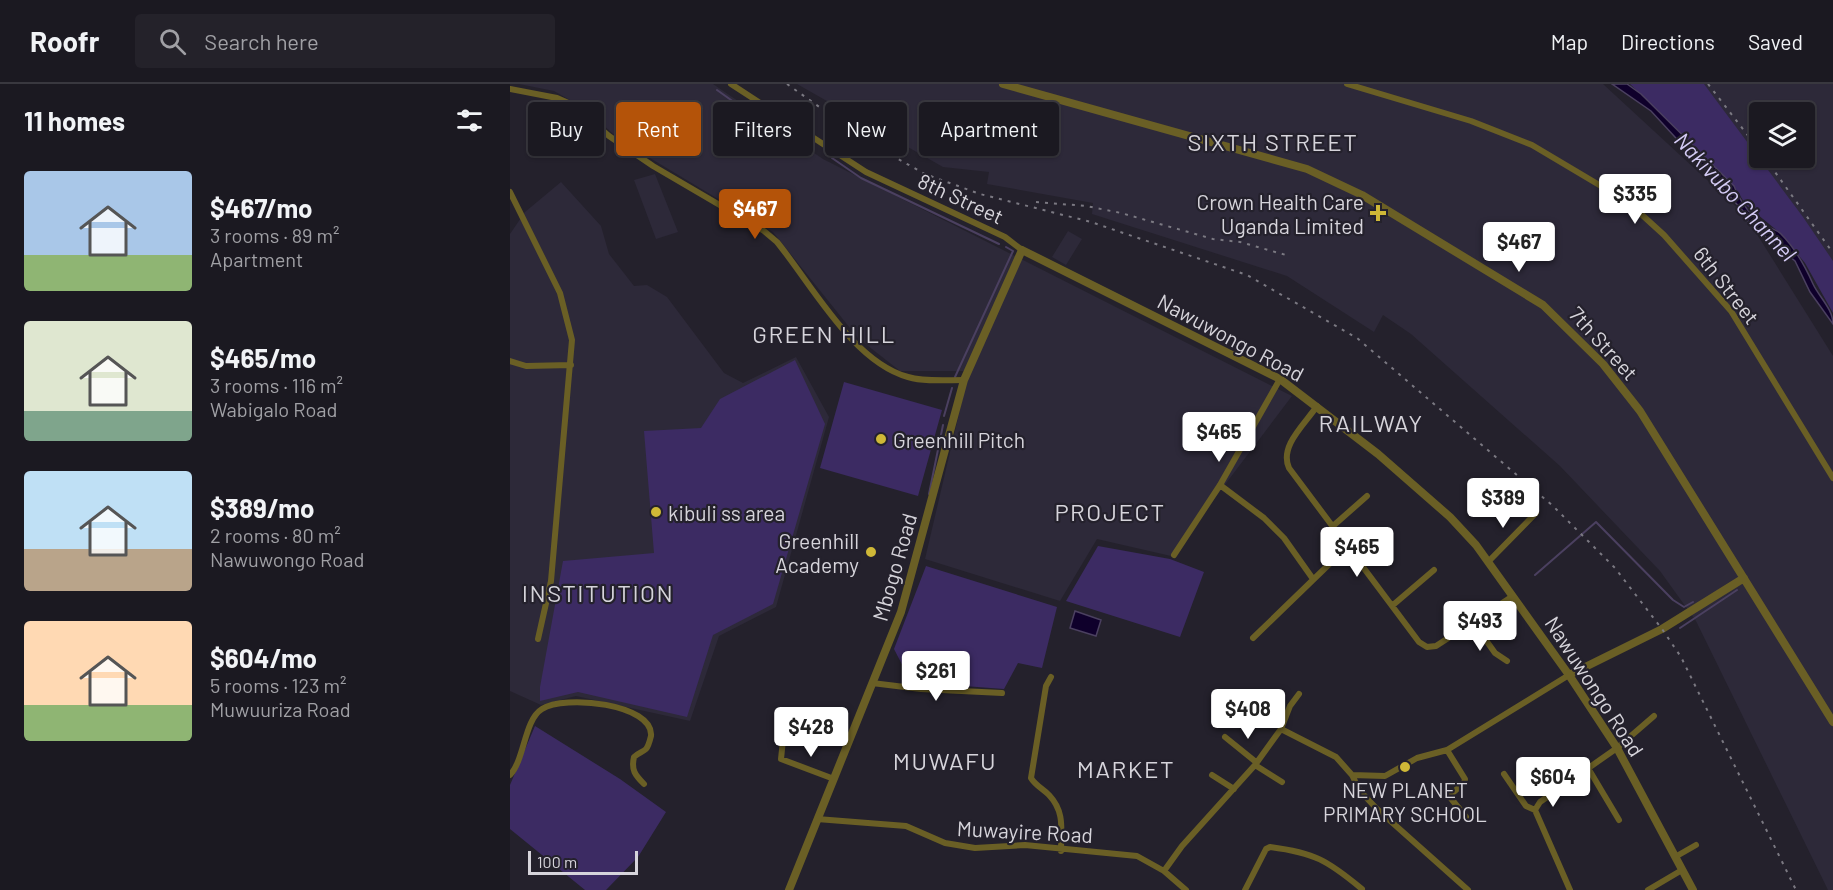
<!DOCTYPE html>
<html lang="en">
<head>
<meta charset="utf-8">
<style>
  :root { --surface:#1b1921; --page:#24222a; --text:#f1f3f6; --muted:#a0a0a5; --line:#39383f; --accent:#b45309 }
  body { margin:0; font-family:Barlow,sans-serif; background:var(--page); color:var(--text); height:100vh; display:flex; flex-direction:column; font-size:22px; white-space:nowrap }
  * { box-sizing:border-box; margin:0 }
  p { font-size:20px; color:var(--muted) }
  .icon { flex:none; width:33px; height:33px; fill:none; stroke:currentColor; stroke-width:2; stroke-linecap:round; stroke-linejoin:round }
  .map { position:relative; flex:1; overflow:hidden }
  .side { display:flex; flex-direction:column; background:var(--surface); width:510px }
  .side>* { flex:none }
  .hud { position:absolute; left:18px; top:18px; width:570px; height:54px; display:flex; gap:12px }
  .tools { position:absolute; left:1239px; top:18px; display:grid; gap:12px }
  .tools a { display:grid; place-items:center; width:66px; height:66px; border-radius:6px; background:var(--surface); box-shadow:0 2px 4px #0004,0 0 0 2px var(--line); font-size:30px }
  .scale { position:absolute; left:18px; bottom:15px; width:110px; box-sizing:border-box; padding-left:6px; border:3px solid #d6d4db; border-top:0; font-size:16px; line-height:21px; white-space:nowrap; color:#d6d4db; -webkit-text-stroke:4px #24212c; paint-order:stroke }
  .price { position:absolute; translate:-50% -51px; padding:0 14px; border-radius:6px; background:#fff; color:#222; font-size:20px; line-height:39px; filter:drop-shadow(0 2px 3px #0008) }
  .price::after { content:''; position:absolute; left:50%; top:36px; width:18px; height:14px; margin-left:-9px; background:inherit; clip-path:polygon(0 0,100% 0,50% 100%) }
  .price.on { background:var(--accent); color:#fff }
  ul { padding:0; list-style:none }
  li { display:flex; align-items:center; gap:18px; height:150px; padding:0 24px }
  li span { display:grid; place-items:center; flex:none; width:168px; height:120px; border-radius:6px; color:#555 }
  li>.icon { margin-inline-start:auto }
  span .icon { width:72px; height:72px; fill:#fffc; stroke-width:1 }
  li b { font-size:26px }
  h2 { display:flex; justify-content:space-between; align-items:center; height:72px; padding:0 24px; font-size:26px }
  .tag { padding:0 21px; border-radius:6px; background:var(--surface); box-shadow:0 2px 4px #0004,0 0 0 2px var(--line); font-size:21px; line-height:54px }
  .tag.on { background:var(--accent); color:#fff }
  header { display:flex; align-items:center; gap:36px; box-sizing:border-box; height:84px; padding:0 30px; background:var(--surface); border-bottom:2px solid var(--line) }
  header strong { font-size:28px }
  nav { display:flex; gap:33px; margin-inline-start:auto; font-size:21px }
  .search { width:420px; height:54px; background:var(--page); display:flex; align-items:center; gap:15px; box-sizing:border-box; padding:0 21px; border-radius:6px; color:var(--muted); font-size:22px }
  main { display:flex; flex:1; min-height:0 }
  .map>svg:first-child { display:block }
</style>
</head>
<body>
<header>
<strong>Roofr</strong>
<div class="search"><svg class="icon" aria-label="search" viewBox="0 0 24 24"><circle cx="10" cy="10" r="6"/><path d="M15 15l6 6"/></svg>Search here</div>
<nav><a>Map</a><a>Directions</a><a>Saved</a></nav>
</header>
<main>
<section class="side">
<h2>11 homes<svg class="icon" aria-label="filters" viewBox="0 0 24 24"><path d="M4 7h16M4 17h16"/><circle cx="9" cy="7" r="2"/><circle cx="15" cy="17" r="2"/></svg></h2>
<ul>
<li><span style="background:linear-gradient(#a9c7e8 70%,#8fb573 0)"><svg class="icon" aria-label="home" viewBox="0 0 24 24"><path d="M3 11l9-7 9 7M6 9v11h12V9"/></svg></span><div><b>$467/mo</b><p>3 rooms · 89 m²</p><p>Apartment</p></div></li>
<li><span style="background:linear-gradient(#dfe7d0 75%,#7fa58c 0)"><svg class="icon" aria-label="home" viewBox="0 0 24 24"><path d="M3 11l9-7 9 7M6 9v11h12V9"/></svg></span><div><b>$465/mo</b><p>3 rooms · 116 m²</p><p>Wabigalo Road</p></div></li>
<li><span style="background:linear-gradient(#bfe0f5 65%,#b9a48a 0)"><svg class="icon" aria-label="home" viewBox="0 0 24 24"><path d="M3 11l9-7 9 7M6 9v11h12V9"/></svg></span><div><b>$389/mo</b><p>2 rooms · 80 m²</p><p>Nawuwongo Road</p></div></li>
<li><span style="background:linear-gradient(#ffd9b3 70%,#8fb573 0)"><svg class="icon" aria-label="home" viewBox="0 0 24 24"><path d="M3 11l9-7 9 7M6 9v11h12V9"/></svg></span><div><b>$604/mo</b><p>5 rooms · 123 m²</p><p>Muwuuriza Road</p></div></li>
</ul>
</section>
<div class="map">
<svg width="1323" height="806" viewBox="0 0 1323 806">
  <rect width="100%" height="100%" fill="#24212c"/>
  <path fill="#2d2939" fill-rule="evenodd" d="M9 0H203L313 75 782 312 661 472 587 455 550 517 415 475 459 287H390L348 254 263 148 110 56 74 24 44 7Z
    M287 0H1093L1235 131 1323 272V806H1318L1186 537 1150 487 1050 382 901 250 873 231 864 248 777 192 582 130 583 119 477 100 479 88 433 83Z
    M1130 0H1323V214L1276 139ZM1250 28H1294V74H1250Z
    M145 90 168 148 146 155 124 96Z
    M51 98 91 142 99 170 124 202 137 201 157 213 214 289 233 299 286 273 319 333 266 523 209 552 180 637 66 612 31 621 0 607V150L15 128Z
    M558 147 572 155 556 181 542 173Z"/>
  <path fill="#3c2b63" d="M1120 0H1194L1293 133 1323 177V229L1295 179 1270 149 1236 121 1224 102Z
    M285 276 315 340 263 520 203 551 177 633 68 608 30 617V603L53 477 144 469 134 347 191 344 210 315Z
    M334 298 432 326 408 412 310 384Z
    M588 462 660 475 694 488 670 553 556 517Z
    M416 482 547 523 532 584 508 579 494 605 401 598 384 565Z
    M25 642 110 695 156 728 128 773 96 806H75L0 745V701Z"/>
  <path fill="#0f002b" stroke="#4b4060" stroke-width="1.5" d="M1102 0H1117L1131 10 1224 102C1230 117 1240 132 1255 141 1261 145 1266 145 1271 150 1286 165 1295 182 1303 200 1309 213 1323 225 1323 240L1300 208 1285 177 1239 139 1234 128 1141 27Z
    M565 527 591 536 586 552 560 544Z"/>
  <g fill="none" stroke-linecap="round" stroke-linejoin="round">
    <path stroke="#4b4060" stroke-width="2" d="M207 6 277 56H282
      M248 37 254 32
      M322 74 351 94 489 160
      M445 293 503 167 496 163
      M434 332 442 304
      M419 410 433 341
      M1025 491 1086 438 1163 516 1174 523 1183 518
      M1170 544 1227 506"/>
    <path stroke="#6a5f25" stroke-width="6" d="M221 0 356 88 495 153 512 166
      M837 0 961 37 1022 61 1096 105 1131 130 1154 151 1221 227 1323 394
      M0 5 47 14 63 21 99 52 143 82 254 147 267 158C302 201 343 278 398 293 415 298 436 296 454 296
      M0 108 50 209 62 256 41 497 28 555
      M0 277 16 282 61 281
      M807 322C795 340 769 362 779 384L909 558 917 563 926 562 1003 512
      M710 401 754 434 774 454 803 495
      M823 442 857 412
      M664 471 710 401 770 295
      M978 478 1026 429
      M883 521 924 486
      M963 538 985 569 997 577
      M743 554 838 462
      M541 593 536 602 521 694C525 701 533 705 539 711 555 728 551 745 551 767
      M362 599 411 605 492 609
      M771 645 826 673 842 691 850 707 867 725 958 806
      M715 653 746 678
      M273 656 271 675 324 695
      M745 681 772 698
      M1078 684 1109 736
      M994 690 1016 722 1025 726
      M0 691C15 675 14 636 32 625 54 610 144 620 141 652 140 656 138 663 136 665 133 668 128 669 124 673 121 686 125 691 134 700
      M702 691 724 705
      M842 691 875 692 907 674 937 666
      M956 733 939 712 954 699 955 695 937 666 1059 591
      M307 735 396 742 435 759 465 764 515 761 627 772 654 787 676 806
      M1165 773 1186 761
      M654 787 672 762 745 681 771 645 780 622 789 610
      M735 806 756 765 760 763C805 769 817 776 852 805
      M1060 806 1025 726 1030 718 1107 664 1144 632
      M1138 806 1172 786"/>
    <path stroke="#6a5f25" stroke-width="8" d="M493 0 797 85 852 111 1033 221 1093 280 1130 327 1323 638
      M1059 591 1152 545 1234 494
      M279 806 391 528 454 296 512 166 770 295 868 370 940 433 966 461 1059 591 1107 664 1183 806"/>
    <path stroke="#7b7982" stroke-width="2" stroke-dasharray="3 6" stroke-linecap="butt" d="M277 0 363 61 415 90 470 110 581 138 737 191 847 254 1043 422 1105 484 1152 545 1171 573 1286 806
      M1198 0 1250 67
      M1255 74 1323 169
      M526 118 576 122 611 129 703 155 730 158 776 171"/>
  </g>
  <g fill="#cfb837" stroke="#24212c" stroke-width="2">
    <path d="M865 120h6v6h6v6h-6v6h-6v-6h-6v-6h6z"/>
    <circle cx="371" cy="355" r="6"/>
    <circle cx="146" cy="428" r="6"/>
    <circle cx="361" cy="468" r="6"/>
    <circle cx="895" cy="683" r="6"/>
  </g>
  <g text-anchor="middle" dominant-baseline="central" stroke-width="4.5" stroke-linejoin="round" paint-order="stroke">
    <g font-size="21" fill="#d6d4db" stroke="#24212c">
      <text transform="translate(451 114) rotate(25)">8th Street</text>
      <text transform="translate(1217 201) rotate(52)">6th Street</text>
      <text transform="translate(721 253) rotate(28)">Nawuwongo Road</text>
      <text transform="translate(1094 259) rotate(48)">7th Street</text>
      <text transform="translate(384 483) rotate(-74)">Mbogo Road</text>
      <text transform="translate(1085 602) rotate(57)">Nawuwongo Road</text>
      <text transform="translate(515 747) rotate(3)">Muwayire Road</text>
    </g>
    <g font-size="21" fill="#d6d4db" stroke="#24212c" text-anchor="end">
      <text x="854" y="117">Crown Health Care<tspan x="854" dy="24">Uganda Limited</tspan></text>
      <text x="383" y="355" text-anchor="start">Greenhill Pitch</text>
      <text x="158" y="428" text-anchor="start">kibuli ss area</text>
      <text x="349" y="456">Greenhill<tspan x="349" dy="24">Academy</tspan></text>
      <text x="895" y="705" text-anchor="middle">NEW PLANET<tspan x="895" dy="24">PRIMARY SCHOOL</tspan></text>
    </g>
    <g font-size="22" font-style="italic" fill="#d4cbf5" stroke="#24212c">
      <text transform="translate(1226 112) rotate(47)">Nakivubo Channel</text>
    </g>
    <g font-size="24" letter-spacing="1.5" fill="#d6d4db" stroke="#24212c">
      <text x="763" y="57">SIXTH STREET</text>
      <text x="314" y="249">GREEN HILL</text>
      <text x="861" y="338">RAILWAY</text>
      <text x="600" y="427">PROJECT</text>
      <text x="88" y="508">INSTITUTION</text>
      <text x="435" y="676">MUWAFU</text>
      <text x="616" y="684">MARKET</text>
    </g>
  </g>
</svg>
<div class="tools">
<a><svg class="icon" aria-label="layers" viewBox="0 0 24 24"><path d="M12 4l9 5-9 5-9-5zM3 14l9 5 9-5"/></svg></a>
</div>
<div class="scale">100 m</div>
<b class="price" style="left:1125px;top:141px">$335</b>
<b class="price on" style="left:245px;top:156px">$467</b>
<b class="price" style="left:1009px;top:189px">$467</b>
<b class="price" style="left:709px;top:379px">$465</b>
<b class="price" style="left:993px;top:445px">$389</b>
<b class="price" style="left:847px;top:494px">$465</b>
<b class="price" style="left:970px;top:568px">$493</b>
<b class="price" style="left:426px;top:618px">$261</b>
<b class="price" style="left:738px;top:656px">$408</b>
<b class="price" style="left:301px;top:674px">$428</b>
<b class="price" style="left:1043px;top:724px">$604</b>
<div class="hud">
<a class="tag">Buy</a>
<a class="tag on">Rent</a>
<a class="tag">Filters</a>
<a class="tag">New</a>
<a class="tag">Apartment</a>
</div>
</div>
</main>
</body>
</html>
